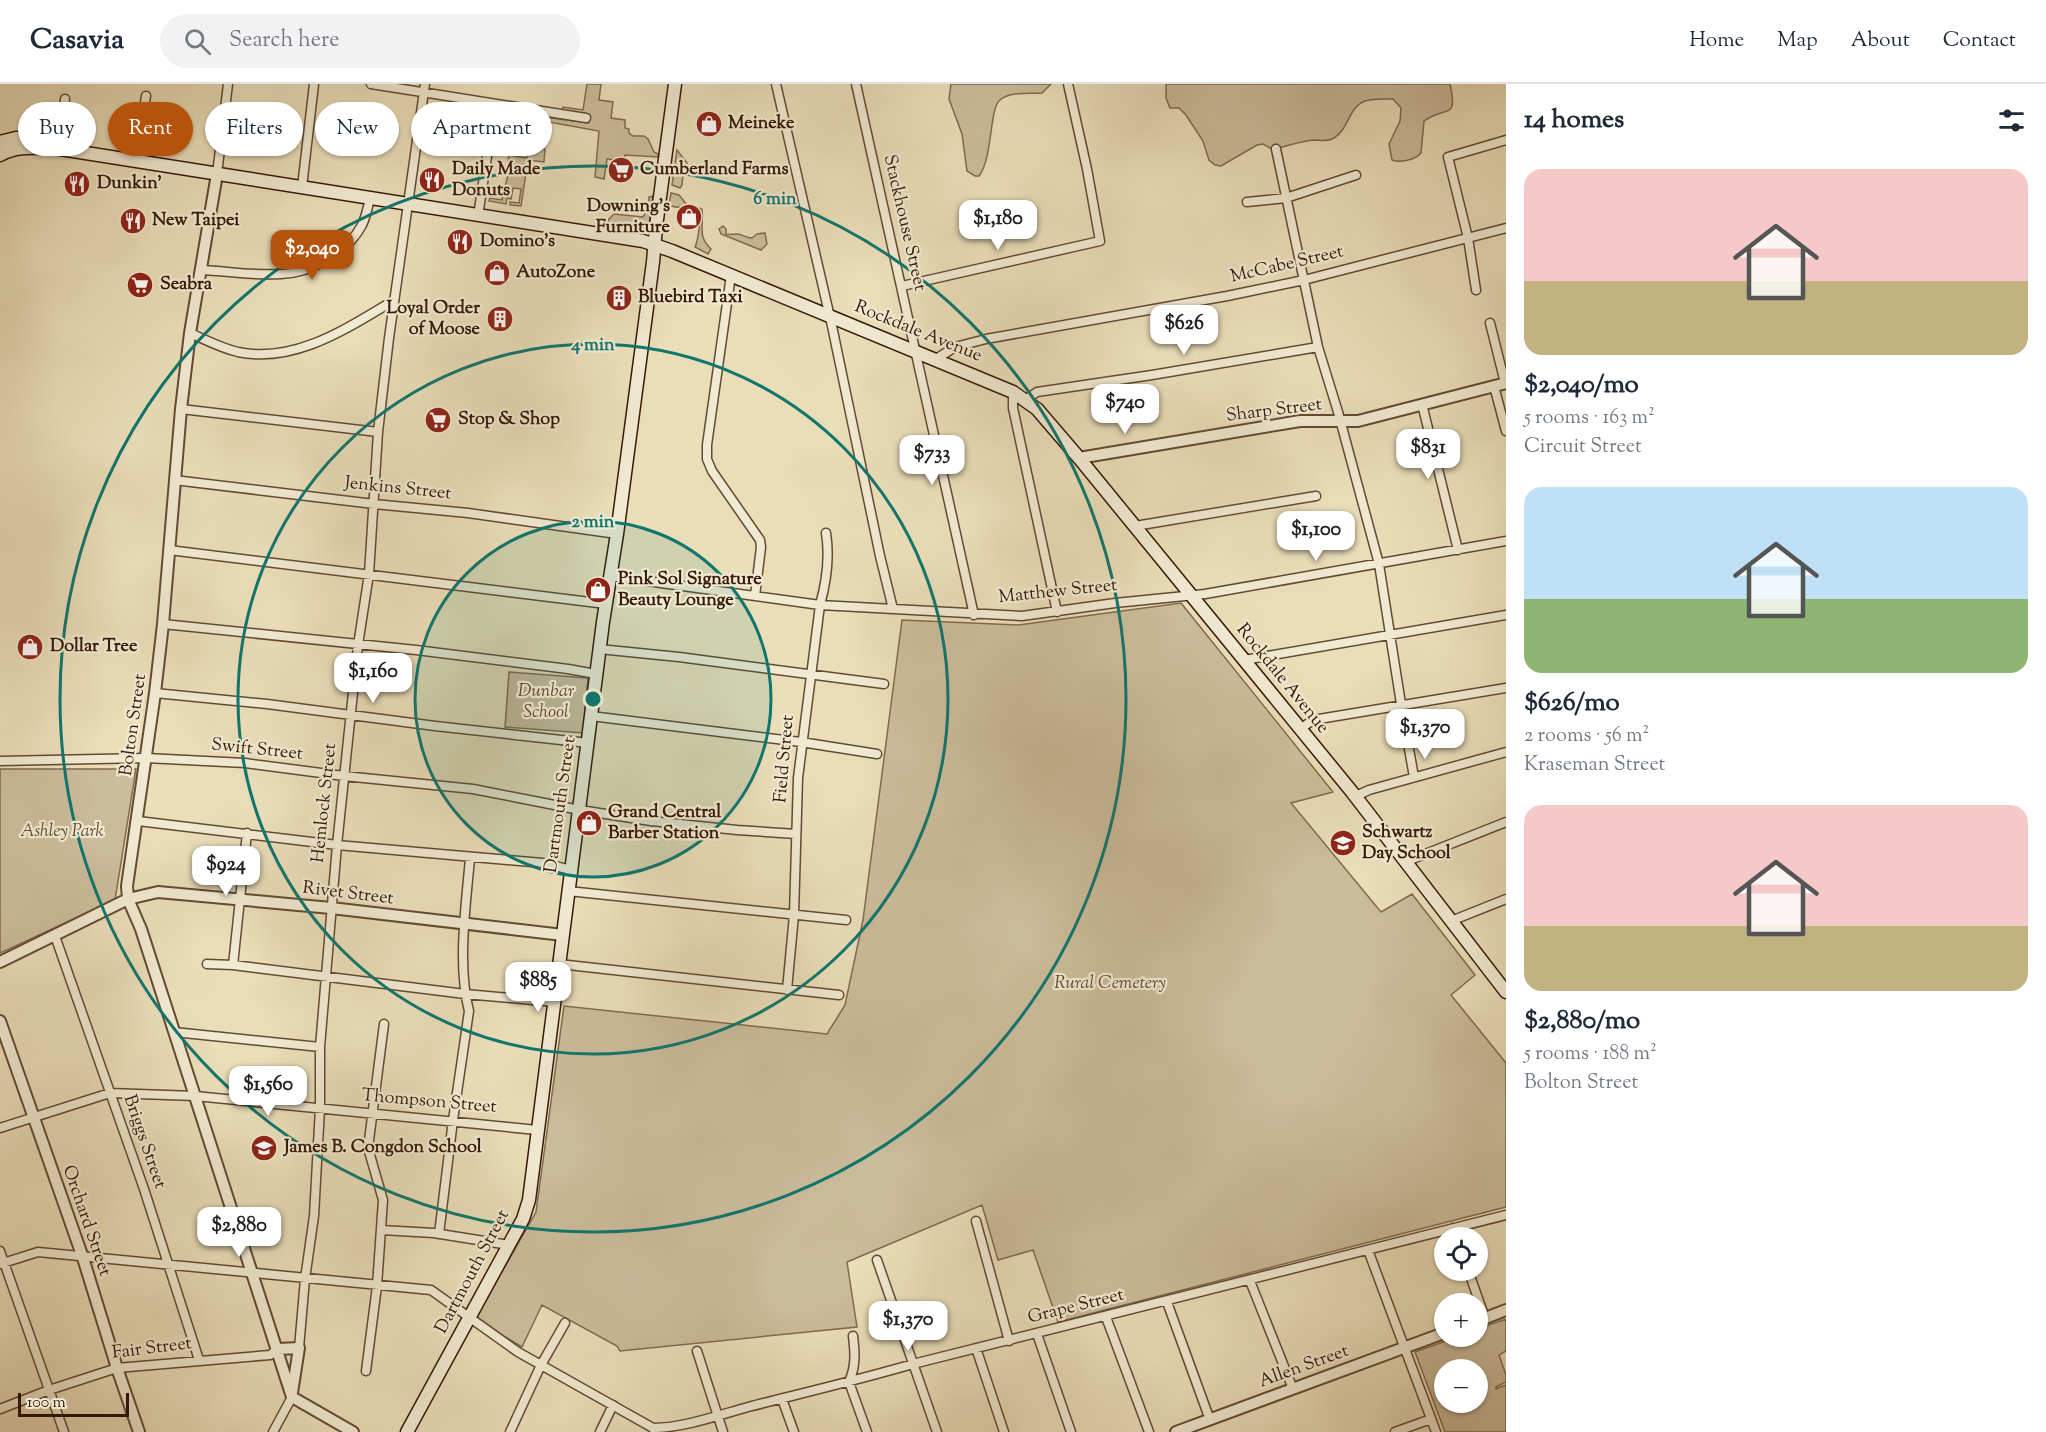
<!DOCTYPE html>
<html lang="en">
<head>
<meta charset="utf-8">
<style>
  :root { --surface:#fff; --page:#f2f2f3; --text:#1f2937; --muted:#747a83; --line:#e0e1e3; --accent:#b45309 }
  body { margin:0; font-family:"Sorts Mill Goudy",serif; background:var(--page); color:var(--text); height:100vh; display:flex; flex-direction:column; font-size:22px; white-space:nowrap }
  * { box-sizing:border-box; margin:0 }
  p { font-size:20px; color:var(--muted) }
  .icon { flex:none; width:33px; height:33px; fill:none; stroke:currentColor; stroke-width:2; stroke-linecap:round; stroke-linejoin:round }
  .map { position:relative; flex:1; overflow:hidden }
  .panel { display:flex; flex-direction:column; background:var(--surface); width:540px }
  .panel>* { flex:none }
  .top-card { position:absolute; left:18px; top:18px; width:570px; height:54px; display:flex; gap:12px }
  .tools { position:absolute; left:1434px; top:1143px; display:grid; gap:12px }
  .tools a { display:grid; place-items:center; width:54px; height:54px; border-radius:50%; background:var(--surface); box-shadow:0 2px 4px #0004; font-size:30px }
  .scale { position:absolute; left:18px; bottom:15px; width:111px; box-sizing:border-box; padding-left:6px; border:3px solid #361806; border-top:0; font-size:16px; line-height:21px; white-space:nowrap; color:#361806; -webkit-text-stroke:4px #f1ead2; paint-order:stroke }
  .price { position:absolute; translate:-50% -51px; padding:0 14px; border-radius:12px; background:#fff; color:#222; font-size:20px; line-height:39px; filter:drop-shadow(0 2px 3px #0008) }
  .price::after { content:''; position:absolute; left:50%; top:36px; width:18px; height:14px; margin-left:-9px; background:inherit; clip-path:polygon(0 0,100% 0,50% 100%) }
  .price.current { background:var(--accent); color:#fff }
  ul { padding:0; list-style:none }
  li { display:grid; align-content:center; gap:12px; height:318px; padding:0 18px }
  li span { display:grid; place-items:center; height:186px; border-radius:18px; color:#555 }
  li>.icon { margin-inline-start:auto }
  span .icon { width:108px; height:108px; fill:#fffc; stroke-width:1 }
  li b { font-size:26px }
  h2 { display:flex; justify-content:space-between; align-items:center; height:72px; padding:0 18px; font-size:26px }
  .pill { padding:0 21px; border-radius:27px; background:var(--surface); box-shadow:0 2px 4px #0004; font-size:21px; line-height:54px }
  .pill.current { background:var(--accent); color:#fff }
  header { display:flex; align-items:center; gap:36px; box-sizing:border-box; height:84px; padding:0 30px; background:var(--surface); border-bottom:2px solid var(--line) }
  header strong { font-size:28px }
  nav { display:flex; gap:33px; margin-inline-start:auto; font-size:21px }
  .search { width:420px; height:54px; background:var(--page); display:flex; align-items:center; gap:15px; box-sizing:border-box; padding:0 21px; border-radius:33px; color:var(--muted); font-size:22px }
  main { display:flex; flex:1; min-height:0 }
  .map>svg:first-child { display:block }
</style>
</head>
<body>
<header>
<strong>Casavia</strong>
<div class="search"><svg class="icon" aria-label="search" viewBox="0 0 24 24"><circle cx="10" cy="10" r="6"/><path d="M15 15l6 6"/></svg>Search here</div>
<nav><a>Home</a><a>Map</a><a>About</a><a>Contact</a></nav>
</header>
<main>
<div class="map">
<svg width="1506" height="1348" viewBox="0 0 1506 1348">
  <rect width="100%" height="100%" fill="#eadeb9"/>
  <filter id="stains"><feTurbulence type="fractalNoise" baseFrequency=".00333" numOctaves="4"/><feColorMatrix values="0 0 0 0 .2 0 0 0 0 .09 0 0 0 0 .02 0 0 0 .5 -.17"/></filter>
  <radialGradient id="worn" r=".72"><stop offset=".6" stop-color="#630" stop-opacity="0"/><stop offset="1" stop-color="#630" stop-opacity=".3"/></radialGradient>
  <path fill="#cbbc9b" stroke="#806a50" stroke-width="1.5" fill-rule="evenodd" d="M587 0H601L599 16 613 18 611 34 625 36V44L629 45V49L633 52H644L648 55 654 68 658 70V73L625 71 624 77 607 75 604 95 595 93 599 47 544 37V33L589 39 590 31 562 27 563 23 583 26Z
    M951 0H1051L1042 9C1030 10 1010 7 1000 16 989 25 993 74 979 92H975L967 87 962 50 949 15Z
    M1166 0H1450C1458 37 1447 21 1424 37L1421 69C1415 76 1400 79 1392 76L1389 60 1400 37 1401 24 1393 15C1384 15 1374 14 1365 17 1348 23 1349 47 1332 55 1326 58 1320 56 1314 56 1300 57 1286 63 1272 65L1263 60 1257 61 1221 82 1215 81 1209 76 1203 57 1186 31 1179 24H1170L1166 14Z
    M503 27 530 31 529 40 535 41 534 49 501 45Z
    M500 54 529 57V62L545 65 544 78 528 76 521 122 510 121V118L519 119 521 105 513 104 511 115 507 114 506 120 489 117 490 114 502 116C504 105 507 96 509 87L507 84 509 71 527 74V69L515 68 516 62 502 60 500 70H498Z
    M677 66 687 79 688 84 683 91 682 101 680 104 672 101Z
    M671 109 679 111 687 121 702 125C704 142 697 152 711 165L708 170 695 163C698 157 700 140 700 131 692 121 680 126 669 121Z
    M653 112 649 141 647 143 634 145 609 142 608 136 614 130 643 133 648 125 649 113Z
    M723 142 726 145V150C730 151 732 150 737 150 742 150 746 154 752 154L757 150 765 149 767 160 761 166 721 150 719 145Z
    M1181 519 1333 708 1291 719 1381 828 1412 810 1475 891 1451 911 1506 979V1123L1058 1238 1033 1166 998 1176 982 1121 847 1178 857 1243 620 1267 617 1262 542 1221 522 1263 475 1235 536 1128 564 922 827 950 845 921 863 836 902 536 1018 541Z
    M509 588 588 594 583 649 505 643Z
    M0 685H136L115 816 0 869Z
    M1506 1235V1267L1499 1271 1506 1291V1298L1496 1303V1305L1506 1301V1348H1445L1415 1268 1457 1253 1478 1252V1245ZM1444 1286H1478V1318H1444Z"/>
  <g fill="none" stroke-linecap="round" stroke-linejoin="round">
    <defs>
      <path id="minor" d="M371 0 586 34
        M776 0 832 242 880 472 893 525
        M856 0 974 531
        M58 65 65 15
        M1276 65 1318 263 1338 328 1379 480 1401 620 1414 693
        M136 77 146 12
        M217 90 228 0
        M302 103 314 0
        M1247 118 1286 114 1356 91
        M478 132 495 20
        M201 186C227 187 255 192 281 190 312 189 347 169 362 141 366 133 368 123 370 114
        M731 191 707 361V375L712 387 760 456 761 463 755 512
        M902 202 1100 157 1087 85 1068 0
        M1476 206 1468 154 1448 73 1506 56
        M1490 239 1505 299
        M190 249C206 256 221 264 238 268 295 280 347 244 393 217
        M936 275 955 263 986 255 1227 212 1304 196 1506 144
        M1494 302 1506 347
        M1013 308V324L1057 528
        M1025 316 1037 308 1152 291 1318 263
        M1422 320 1458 466
        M181 325 378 348
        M174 396 374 420 468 429 617 450
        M1135 442 1316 412
        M169 466 606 520
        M610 492 820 521 1022 532 1115 519 1205 510 1506 457
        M163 540 416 566 568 585 596 590
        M599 565 679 573 884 600
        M1244 576 1506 531
        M155 609 267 620 435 642 588 659
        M591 632 801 658 877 670
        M1300 645 1313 636 1506 604
        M0 677 146 674 245 679 344 692 473 705 580 726 651 737 737 746 796 750
        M1356 712 1369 706 1506 668
        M138 737 337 761 543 779 571 786
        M1405 778 1506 738
        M568 807 846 836
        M1451 837 1506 815
        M55 852 144 1105 199 1276
        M207 880 233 881 465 910 555 918
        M559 880 839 911
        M233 881 247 749
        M787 906 794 831 798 694 820 521C827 496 830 474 826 449
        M174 948 320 963
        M0 1044 110 1009 195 1012 537 1046
        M976 1137 1009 1257
        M1453 1144 1456 1154
        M381 1146 434 1149 509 1161
        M439 1150 453 1036 469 927C457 881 466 821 470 774
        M1368 1166 1436 1348
        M0 1167 64 1348
        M877 1176 937 1348
        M0 1180 38 1168 431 1206 518 1268 653 1344 655 1348
        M1468 1186 1485 1234
        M1250 1197 1293 1305
        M1167 1218 1210 1336
        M1106 1233 1149 1348
        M1037 1250 1071 1348
        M853 1252C855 1269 856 1282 849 1298L867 1348
        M299 1264 305 1195 314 1132 320 1024V963L337 761 358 561 369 490 378 348 389 254 425 0
        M976 1264 1004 1348
        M697 1267 723 1348
        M366 1287 377 1202 383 1116 368 1064 384 940
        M782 1315 794 1348
        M0 1325 49 1306 117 1284 270 1271 278 1265
        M653 1344C683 1344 719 1331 748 1323 803 1309 858 1296 913 1280L1506 1131
        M273 1348 292 1313
        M510 1348 541 1281 565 1239
        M600 1348 613 1321
        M1395 1348 1431 1335"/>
      <path id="tertiary" d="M217 90 190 249 181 325 163 540 155 609 127 802 128 815 141 845 292 1313 353 1348
        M1079 374 1300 337H1358L1506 299
        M0 878 128 815 158 808 331 824 563 851
        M0 937 83 1174 117 1284 139 1348
        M1478 1237 1506 1226
        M278 1265 299 1264 292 1309
        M1176 1348 1444 1249"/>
      <path id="secondary" d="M0 58 16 54 37 58
        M0 71C17 61 36 64 54 64L643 157 672 167 1013 308 1037 325 1079 374 1352 708 1506 908
        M407 1348 523 1135 529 1116 603 538 617 450 653 178 656 143 675 0"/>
    </defs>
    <use href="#minor" stroke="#634a33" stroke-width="11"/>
    <use href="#tertiary" stroke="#634a33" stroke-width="14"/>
    <use href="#secondary" stroke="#361806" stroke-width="15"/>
    <use href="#minor" stroke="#f1ead2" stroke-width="8"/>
    <use href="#tertiary" stroke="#f1ead2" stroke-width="10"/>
    <use href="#secondary" stroke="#f1ead2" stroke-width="12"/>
  </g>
  <circle cx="593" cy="615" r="178" fill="#0f766e" fill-opacity=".12"/>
  <g fill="none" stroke="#0f766e" stroke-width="3">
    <circle cx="593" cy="615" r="178"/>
    <circle cx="593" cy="615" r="355"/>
    <circle cx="593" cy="615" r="533"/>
  </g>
  <defs>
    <symbol id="shop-disc" viewBox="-11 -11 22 22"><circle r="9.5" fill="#8f2418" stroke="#f1ead2"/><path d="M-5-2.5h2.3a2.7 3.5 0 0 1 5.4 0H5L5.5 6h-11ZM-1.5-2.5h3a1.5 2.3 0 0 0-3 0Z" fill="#fff"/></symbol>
    <symbol id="supermarket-disc" viewBox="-11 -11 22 22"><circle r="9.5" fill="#8f2418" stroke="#f1ead2"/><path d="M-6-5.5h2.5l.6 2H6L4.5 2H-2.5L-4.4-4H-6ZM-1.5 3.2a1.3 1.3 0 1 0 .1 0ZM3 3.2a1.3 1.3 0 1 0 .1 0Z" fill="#fff"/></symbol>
    <symbol id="restaurant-disc" viewBox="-11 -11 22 22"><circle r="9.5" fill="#8f2418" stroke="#f1ead2"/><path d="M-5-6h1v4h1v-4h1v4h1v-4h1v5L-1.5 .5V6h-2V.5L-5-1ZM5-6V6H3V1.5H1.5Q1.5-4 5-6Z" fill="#fff"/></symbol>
    <symbol id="building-disc" viewBox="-11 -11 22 22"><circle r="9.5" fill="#8f2418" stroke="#f1ead2"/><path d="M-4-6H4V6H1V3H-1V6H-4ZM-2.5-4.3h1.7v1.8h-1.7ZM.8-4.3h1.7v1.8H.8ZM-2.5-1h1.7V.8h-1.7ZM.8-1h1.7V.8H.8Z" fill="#fff"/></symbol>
    <symbol id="school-disc" viewBox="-11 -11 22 22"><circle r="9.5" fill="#8f2418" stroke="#f1ead2"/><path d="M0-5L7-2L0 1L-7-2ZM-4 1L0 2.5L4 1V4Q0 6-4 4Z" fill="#fff"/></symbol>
  </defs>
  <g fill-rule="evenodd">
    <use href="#shop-disc" x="694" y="25" width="30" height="30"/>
    <use href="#supermarket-disc" x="606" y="71" width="30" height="30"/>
    <use href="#restaurant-disc" x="417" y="81" width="30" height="30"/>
    <use href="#restaurant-disc" x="62" y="85" width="30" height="30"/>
    <use href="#shop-disc" x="674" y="118" width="30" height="30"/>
    <use href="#restaurant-disc" x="118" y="122" width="30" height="30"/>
    <use href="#restaurant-disc" x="445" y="143" width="30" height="30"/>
    <use href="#shop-disc" x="482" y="174" width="30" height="30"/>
    <use href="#supermarket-disc" x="125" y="186" width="30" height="30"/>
    <use href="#building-disc" x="604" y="199" width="30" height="30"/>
    <use href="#building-disc" x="485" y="220" width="30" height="30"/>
    <use href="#supermarket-disc" x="423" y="321" width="30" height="30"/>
    <use href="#shop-disc" x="583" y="491" width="30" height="30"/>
    <use href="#shop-disc" x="15" y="548" width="30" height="30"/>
    <use href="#shop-disc" x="574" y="724" width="30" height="30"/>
    <use href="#school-disc" x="1328" y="744" width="30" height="30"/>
    <use href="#school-disc" x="249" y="1049" width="30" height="30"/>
  </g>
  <g text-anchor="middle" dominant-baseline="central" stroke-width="4.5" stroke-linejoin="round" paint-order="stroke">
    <g font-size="18" font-weight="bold" fill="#361806" stroke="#f1ead2" text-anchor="start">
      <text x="728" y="40">Meineke</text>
      <text x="452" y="86">Daily Made<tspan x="452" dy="21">Donuts</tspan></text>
      <text x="640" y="86">Cumberland Farms</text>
      <text x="97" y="100">Dunkin'</text>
      <text x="670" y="123" text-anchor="end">Downing's<tspan x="670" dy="21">Furniture</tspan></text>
      <text x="152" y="137">New Taipei</text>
      <text x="480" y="158">Domino's</text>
      <text x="516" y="189">AutoZone</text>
      <text x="160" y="201">Seabra</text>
      <text x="638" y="214">Bluebird Taxi</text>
      <text x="480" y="225" text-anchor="end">Loyal Order<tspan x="480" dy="21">of Moose</tspan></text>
      <text x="458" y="336">Stop &amp; Shop</text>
      <text x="618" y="496">Pink Sol Signature<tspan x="618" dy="21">Beauty Lounge</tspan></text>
      <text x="50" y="563">Dollar Tree</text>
      <text x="608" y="729">Grand Central<tspan x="608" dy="21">Barber Station</tspan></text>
      <text x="1362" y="749">Schwartz<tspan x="1362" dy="21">Day School</tspan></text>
      <text x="284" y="1064">James B. Congdon School</text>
    </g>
    <g font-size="18" fill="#361806" stroke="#f1ead2">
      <text transform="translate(904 139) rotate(77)">Stackhouse Street</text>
      <text transform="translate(1287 181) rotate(-13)">McCabe Street</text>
      <text transform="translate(918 248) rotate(22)">Rockdale Avenue</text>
      <text transform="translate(1274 327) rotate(-7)">Sharp Street</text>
      <text transform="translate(398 405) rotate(6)">Jenkins Street</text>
      <text transform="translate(1058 508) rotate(-6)">Matthew Street</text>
      <text transform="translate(1282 595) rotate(51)">Rockdale Avenue</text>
      <text transform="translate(134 641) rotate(-82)">Bolton Street</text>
      <text transform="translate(257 666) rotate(6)">Swift Street</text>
      <text transform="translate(785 675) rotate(-85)">Field Street</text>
      <text transform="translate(325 719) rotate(-84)">Hemlock Street</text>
      <text transform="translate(561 721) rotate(-82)">Dartmouth Street</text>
      <text transform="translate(348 810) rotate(7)">Rivet Street</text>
      <text transform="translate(429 1018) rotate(5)">Thompson Street</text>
      <text transform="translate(144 1058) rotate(71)">Briggs Street</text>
      <text transform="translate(86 1137) rotate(71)">Orchard Street</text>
      <text transform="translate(473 1188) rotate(-62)">Dartmouth Street</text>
      <text transform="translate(1076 1223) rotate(-14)">Grape Street</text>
      <text transform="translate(152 1265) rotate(-7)">Fair Street</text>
      <text transform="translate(1304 1283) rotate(-20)">Allen Street</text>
    </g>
    <g font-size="18" font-style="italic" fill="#634933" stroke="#f1ead2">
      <text x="546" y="608">Dunbar<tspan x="546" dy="21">School</tspan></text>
      <text x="62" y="748">Ashley Park</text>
      <text x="1110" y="900">Rural Cemetery</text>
    </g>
  </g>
  <circle cx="593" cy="615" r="9" fill="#0f766e" stroke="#f1ead2" stroke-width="3"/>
  <g font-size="18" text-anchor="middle" font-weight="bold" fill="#0f766e" stroke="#f1ead2" stroke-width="4.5" stroke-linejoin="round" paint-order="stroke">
    <text x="775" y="120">6 min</text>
    <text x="593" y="266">4 min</text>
    <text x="593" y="443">2 min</text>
  </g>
  <rect width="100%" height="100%" filter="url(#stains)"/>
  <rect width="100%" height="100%" fill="url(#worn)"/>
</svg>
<div class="tools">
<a><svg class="icon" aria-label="locate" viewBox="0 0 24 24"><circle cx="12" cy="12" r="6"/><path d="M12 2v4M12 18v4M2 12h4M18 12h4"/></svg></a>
<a>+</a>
<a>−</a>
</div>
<div class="scale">100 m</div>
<b class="price" style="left:998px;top:167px">$1,180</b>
<b class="price current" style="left:312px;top:197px">$2,040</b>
<b class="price" style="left:1184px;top:272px">$626</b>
<b class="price" style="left:1125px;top:351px">$740</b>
<b class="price" style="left:1428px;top:396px">$831</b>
<b class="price" style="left:932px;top:402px">$733</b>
<b class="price" style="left:1316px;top:478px">$1,100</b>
<b class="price" style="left:373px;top:620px">$1,160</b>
<b class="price" style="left:1425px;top:676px">$1,370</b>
<b class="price" style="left:226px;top:813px">$924</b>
<b class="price" style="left:538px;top:929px">$885</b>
<b class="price" style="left:268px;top:1033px">$1,560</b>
<b class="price" style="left:239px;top:1174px">$2,880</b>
<b class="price" style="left:908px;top:1268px">$1,370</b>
<div class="top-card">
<a class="pill">Buy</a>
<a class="pill current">Rent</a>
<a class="pill">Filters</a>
<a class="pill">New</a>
<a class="pill">Apartment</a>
</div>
</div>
<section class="panel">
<h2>14 homes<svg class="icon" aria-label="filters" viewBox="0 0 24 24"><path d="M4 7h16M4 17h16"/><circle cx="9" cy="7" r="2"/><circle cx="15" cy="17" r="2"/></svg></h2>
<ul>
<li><span style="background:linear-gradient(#f6c9c9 60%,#c2b280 0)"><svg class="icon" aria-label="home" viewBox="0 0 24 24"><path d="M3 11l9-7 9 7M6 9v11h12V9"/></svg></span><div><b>$2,040/mo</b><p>5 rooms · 163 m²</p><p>Circuit Street</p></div></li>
<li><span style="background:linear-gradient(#bfe0f5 60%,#8fb573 0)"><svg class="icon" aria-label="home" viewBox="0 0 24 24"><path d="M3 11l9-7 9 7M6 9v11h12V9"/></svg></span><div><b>$626/mo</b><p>2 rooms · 56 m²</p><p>Kraseman Street</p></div></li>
<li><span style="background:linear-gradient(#f6c9c9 65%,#c2b280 0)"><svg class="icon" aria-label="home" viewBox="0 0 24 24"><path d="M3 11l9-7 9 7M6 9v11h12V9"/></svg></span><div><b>$2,880/mo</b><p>5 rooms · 188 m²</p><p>Bolton Street</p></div></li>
</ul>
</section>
</main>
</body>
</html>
